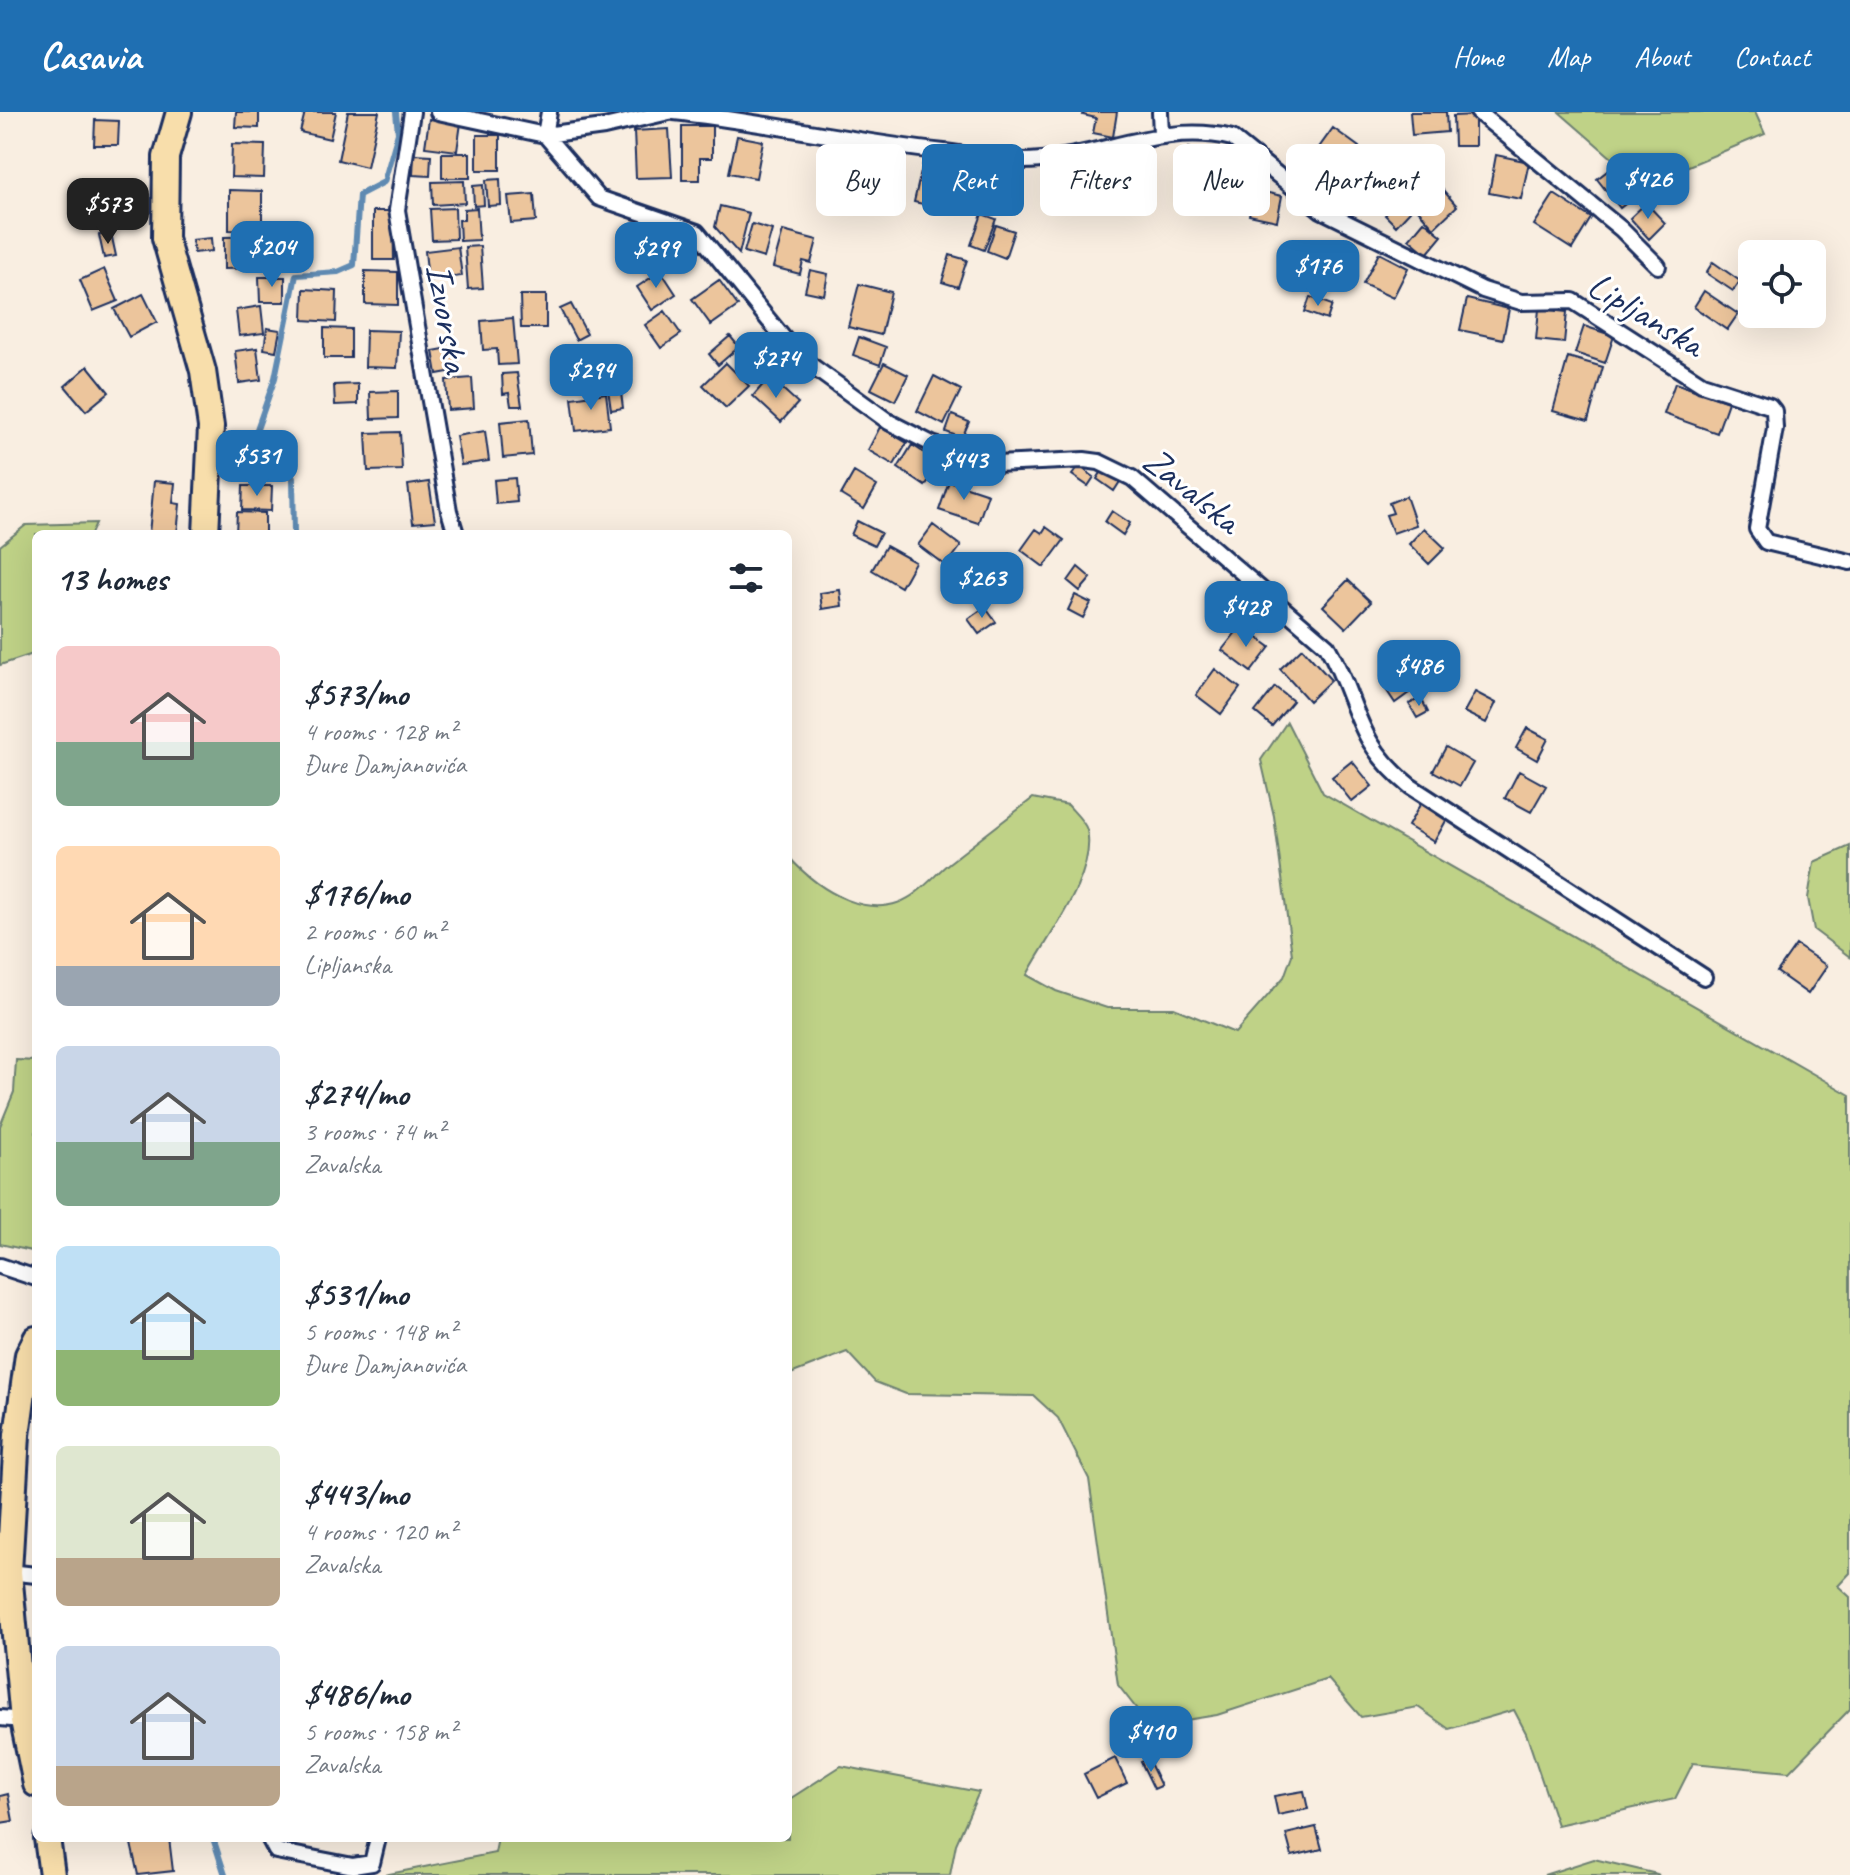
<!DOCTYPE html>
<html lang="en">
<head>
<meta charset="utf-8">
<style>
  :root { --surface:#fff; --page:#f6f6f7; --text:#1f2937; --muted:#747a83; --accent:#1f6fb2 }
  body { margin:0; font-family:Caveat,sans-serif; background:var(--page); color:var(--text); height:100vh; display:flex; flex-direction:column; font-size:30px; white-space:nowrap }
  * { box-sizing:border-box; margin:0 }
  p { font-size:26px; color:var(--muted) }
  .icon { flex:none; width:44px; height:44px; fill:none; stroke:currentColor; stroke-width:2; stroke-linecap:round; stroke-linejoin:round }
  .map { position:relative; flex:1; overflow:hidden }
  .side { position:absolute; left:32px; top:418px; width:760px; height:1312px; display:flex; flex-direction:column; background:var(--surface); border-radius:12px; box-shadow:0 8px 32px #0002 }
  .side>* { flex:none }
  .guide { position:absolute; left:816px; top:32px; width:760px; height:72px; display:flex; gap:16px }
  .fabs { position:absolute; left:1738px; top:128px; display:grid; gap:16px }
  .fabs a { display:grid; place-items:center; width:88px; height:88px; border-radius:12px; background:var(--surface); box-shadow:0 8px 32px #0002; font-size:40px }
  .price { position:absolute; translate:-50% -68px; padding:0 18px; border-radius:16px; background:var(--accent); color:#fff; font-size:26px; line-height:52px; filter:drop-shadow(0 2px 4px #0008) }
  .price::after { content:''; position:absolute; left:50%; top:48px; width:24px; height:18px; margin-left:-12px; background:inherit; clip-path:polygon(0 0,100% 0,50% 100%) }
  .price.active { background:#222; color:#fff }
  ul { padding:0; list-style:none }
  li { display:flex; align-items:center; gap:24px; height:200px; padding:0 24px }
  li span { display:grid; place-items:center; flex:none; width:224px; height:160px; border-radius:12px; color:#555 }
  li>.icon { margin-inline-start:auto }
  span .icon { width:96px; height:96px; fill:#fffc; stroke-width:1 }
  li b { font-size:34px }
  h2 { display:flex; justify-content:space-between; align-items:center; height:96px; padding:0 24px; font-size:34px }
  .tag { padding:0 28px; border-radius:12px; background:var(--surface); box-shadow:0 8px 32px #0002; font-size:28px; line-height:72px }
  .tag.active { background:var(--accent); color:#fff }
  header { display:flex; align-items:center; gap:48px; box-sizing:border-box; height:112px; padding:0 40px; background:var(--accent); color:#fff }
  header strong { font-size:38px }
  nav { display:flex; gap:44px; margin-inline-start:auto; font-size:28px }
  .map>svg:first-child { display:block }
</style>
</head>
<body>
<header>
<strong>Casavia</strong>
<nav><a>Home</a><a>Map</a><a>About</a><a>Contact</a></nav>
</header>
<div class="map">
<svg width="1850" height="1763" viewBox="0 0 1850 1763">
  <rect width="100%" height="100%" fill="#f9eee1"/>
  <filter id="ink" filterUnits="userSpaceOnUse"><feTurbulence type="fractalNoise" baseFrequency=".0125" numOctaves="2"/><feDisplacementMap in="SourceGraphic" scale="16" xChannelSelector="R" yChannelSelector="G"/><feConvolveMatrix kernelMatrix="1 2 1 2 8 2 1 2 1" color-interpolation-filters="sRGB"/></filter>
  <g filter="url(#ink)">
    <path fill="#bfd287" stroke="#6d8072" stroke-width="2" d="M1559 0H1755L1765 22 1643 73Z
      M96 411 91 422H36V541L0 553V434L26 413Z
      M1287 610 1323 681 1850 983V1461L1838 1474 1850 1485V1597L1789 1660 1693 1651 1675 1687 1557 1713 1526 1621 1514 1598 1449 1617 1418 1595 1361 1605 1328 1567 1217 1603 1150 1614 1118 1573 1089 1367 1058 1306 1034 1284 906 1282 875 1270 847 1240 788 1263V744C818 778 873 815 917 780 929 771 938 760 949 751 977 729 1005 708 1033 686L1068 693C1074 700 1085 710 1087 718 1097 763 1047 825 1027 863L1056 879 1107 896H1174L1235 921 1284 865 1292 843 1274 704 1261 648Z
      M1850 734V845L1814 818 1808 786 1814 750Z
      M16 948 36 949V1140L0 1132V1014L14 980Z
      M841 1654 979 1680 956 1732 950 1763H384L495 1741 498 1726H788V1688Z
      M1594 1747 1657 1762 1659 1763H1544Z"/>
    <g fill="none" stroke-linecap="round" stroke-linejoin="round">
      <path stroke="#5e8ab2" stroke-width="6" d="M294 422 293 366 259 329 256 320 275 266 296 163 338 160 354 153 359 83 384 70 398 21 396 0
        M213 1726 225 1763"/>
    </g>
    <path fill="#ecc59c" stroke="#1b2f5e" stroke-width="2" d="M236 0H259V16L235 15Z
      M305 0H336L330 27 300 20Z
      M348 0H379L367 55 338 48Z
      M1084 0H1117L1113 25 1093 21 1096 6 1083 3Z
      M1410 0H1446L1447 20 1412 23Z
      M1475 3V34H1454L1453 4Z
      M429 7 461 11 457 39 425 35Z
      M95 8 119 9 118 33H94Z
      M682 14H712V46H700V68H682Z
      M1333 16 1359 35 1341 59 1315 41Z
      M669 17 672 65 636 66 634 19Z
      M477 23H500V58H477Z
      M737 24 763 29 756 66 729 61Z
      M232 32 265 33 264 66 231 65Z
      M1189 36 1208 44 1201 62 1181 54Z
      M1380 39 1409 63 1389 87 1360 63Z
      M442 41H470V66H442Z
      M414 42 431 43 430 64 413 63Z
      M1496 43 1529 50 1521 87 1489 81Z
      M923 51 949 57 941 96 914 90Z
      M1615 53 1638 82 1620 96 1597 67Z
      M1346 63 1357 72 1342 93 1331 85Z
      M500 67 501 93 488 94 486 68Z
      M117 69 119 100 94 101 93 70Z
      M464 69 465 91 433 93 432 70Z
      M1436 70 1457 94 1434 116 1412 91Z
      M483 73 484 93 474 94 473 74Z
      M229 78 262 79V119L229 118Z
      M1255 78 1282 84 1277 109 1249 103Z
      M534 82 536 109 511 111 508 84Z
      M1554 82 1591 106 1572 137 1534 113Z
      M1399 88 1410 99 1396 114 1385 103Z
      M1646 91 1665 111 1649 127 1630 106Z
      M720 94 749 101 739 142 715 115Z
      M455 96 456 127 432 128 430 97Z
      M477 96 479 128 460 129 459 108H464V97Z
      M373 99H393L394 148H373Z
      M982 102 996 107 984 138 971 133Z
      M1424 109 1442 124 1427 142 1409 127Z
      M752 112 772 118 764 146 744 140Z
      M996 113 1014 119 1005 146 987 139Z
      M783 119 817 128 811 151 803 149 800 162 773 155Z
      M111 121 116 144 104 146 99 123Z
      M670 121 685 141 663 157 645 133 660 122 663 126Z
      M285 124V143L269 144V150L258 151 259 156 224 157V125Z
      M211 126 212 139 194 141 192 128Z
      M480 134 483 176 468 177 465 135Z
      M458 135 462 164 428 168 425 139Z
      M1379 141 1408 156 1393 186 1363 172Z
      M950 143 967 148 958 175 942 170Z
      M1713 150 1740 169 1733 179 1706 161Z
      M104 157 118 189 93 199 80 168Z
      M810 158 828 162 824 183 805 179Z
      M365 159 398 160V193L365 192Z
      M661 159 676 182 652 198 637 175Z
      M259 165H285V190H260Z
      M719 168 738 194 711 213 692 187Z
      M859 172 891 180 881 223 848 215Z
      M304 177 337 179 336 210 303 208Z
      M1704 179 1738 202 1727 218 1694 195Z
      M143 182 157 210 129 225 114 197Z
      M520 183H546V216H521Z
      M1310 185 1332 193 1327 208 1305 200Z
      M1467 187 1509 197 1503 227 1460 218Z
      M571 192 587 222 576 228 560 197Z
      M261 194 264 221 239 224 236 198Z
      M1539 197 1567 200 1564 231 1536 228Z
      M665 199 681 222 661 236 645 213Z
      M513 206 517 252 498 253 497 237 483 238 481 209Z
      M1584 214 1614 224 1605 251 1575 241Z
      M267 216 280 218 276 239 264 237Z
      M324 216 351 217V246H324Z
      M366 218 399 219 397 256 365 255Z
      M730 224 739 235 718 253 709 242Z
      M859 225 886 235 880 253 853 243Z
      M455 235 459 258 437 262 433 239Z
      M257 236 261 268 239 271 235 239Z
      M1568 245 1603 255 1588 309 1553 299Z
      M617 249 623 296 611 298 608 277 596 279 592 252Z
      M726 251 749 274 726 296 703 273Z
      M884 251 908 263 895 289 871 277Z
      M88 254 109 280 86 299 65 274Z
      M517 261 522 294H511L509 281 503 282 502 262Z
      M934 264 961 278 944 313 917 299Z
      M472 266 474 296 448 298 446 268Z
      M766 269 772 274 775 270 798 291 781 310 753 284Z
      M1675 271 1728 290 1717 321 1664 302Z
      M358 272V292L335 293 334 273Z
      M398 279V306L371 307 370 280Z
      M606 281 610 315 576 319 572 286Z
      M952 303 969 310 962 326 946 320Z
      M529 307 532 343 503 346 500 310Z
      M880 315 907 331 894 353 868 338Z
      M485 319 489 349 461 353 456 324Z
      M400 320 402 358 368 359 366 321Z
      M912 333 940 351 925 374 898 356Z
      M1079 354 1094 365 1088 374 1072 363Z
      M1104 356 1121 368 1114 379 1097 367Z
      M854 360 877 374 864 397 841 383Z
      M515 366 517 390 496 392 494 368Z
      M154 369 175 371 173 391 180 392 177 422H149Z
      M949 369 988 382 978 411 939 398Z
      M429 370 435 409 413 411 408 373Z
      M243 374H272L271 399 242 398Z
      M1406 384 1416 413 1393 421 1386 403 1393 401 1389 391Z
      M1112 399 1130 411 1123 423 1105 410Z
      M237 400 265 401V422H236Z
      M857 409 881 421 874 434 851 423Z
      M933 413 961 434 946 454 918 433Z
      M1046 415 1064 428 1044 455 1021 438 1036 417 1042 421Z
      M1424 416 1445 436 1429 452 1409 432Z
      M886 434 915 450 901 475 872 458Z
      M1078 455 1091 466 1080 479 1068 469Z
      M1348 468 1371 490 1346 516 1323 494Z
      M840 478 842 494 822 497 820 481Z
      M1075 483 1091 491 1083 506 1068 498Z
      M985 495 996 510 979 522 968 507Z
      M1241 514 1270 535 1251 560 1222 538Z
      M1302 536 1331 568 1309 589 1280 557Z
      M1405 553 1420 573 1395 591 1381 570Z
      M1215 557 1240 576 1221 602 1196 583Z
      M1275 575 1293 589 1272 614 1255 600Z
      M1475 580 1496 591 1486 611 1464 600Z
      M1421 586 1428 600 1417 606 1409 592Z
      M1527 616 1548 627 1537 648 1516 636Z
      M1446 635 1473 651 1460 674 1433 659Z
      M1352 649 1372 674 1352 690 1332 665Z
      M1519 659 1546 674 1531 700 1505 686Z
      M1421 691 1447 707 1434 730 1408 714Z
      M1796 833 1827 854 1808 882 1777 860Z
      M1115 1646 1127 1671 1096 1686 1084 1662Z
      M1148 1647 1161 1674 1154 1677 1141 1650Z
      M1304 1679 1308 1697 1278 1703 1274 1684Z
      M8 1682 13 1709 0 1711V1684Z
      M1316 1715 1322 1737 1292 1744 1286 1722Z
      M169 1726 173 1759 138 1763 130 1727Z"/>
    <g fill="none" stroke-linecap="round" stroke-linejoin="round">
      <defs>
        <path id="minor" d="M412 0 397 98 449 399 456 422
          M438 0 545 23 604 15 669 0
          M674 0C764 10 854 30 944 40 968 43 993 48 1017 49 1091 51 1158 8 1232 26L1321 98 1483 178 1521 190 1573 189 1702 272 1770 294 1774 299 1775 316 1757 417 1766 430 1850 450
          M1160 0 1161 22
          M1478 0 1621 117 1658 154
          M545 23 599 86 697 120 798 244 889 310 932 332 996 352 1084 348 1099 350 1132 366 1327 534C1360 592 1353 628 1410 674L1704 865
          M545 23 549 0
          M0 1154 36 1166
          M9 1460 36 1463
          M0 1606 23 1608
          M269 1726 276 1739 353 1754 372 1751 378 1726"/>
        <path id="primary" d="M179 0 166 45 165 126 203 259 211 315 206 422
          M36 1227 28 1243 17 1323 9 1460 23 1608 36 1672
          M47 1726 52 1763"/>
      </defs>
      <use href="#minor" stroke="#1b2f5e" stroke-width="20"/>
      <use href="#primary" stroke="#1b2f5e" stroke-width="30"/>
      <use href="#minor" stroke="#fff" stroke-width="14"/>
      <use href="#primary" stroke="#f8deab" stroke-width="24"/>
    </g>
  </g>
  <g text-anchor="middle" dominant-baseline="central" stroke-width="6" stroke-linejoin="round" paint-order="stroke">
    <g font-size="38" fill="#1b2f5e" stroke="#fff">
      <text transform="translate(1646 202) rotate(31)">Lipljanska</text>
      <text transform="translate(448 206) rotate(80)">Izvorska</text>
      <text transform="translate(1192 378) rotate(39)">Zavalska</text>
    </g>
  </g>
</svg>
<div class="fabs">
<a><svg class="icon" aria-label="locate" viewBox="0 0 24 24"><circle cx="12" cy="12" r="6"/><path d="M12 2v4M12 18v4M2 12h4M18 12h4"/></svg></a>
</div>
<b class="price" style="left:1648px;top:109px">$426</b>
<b class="price active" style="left:108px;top:134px">$573</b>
<b class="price" style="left:272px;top:177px">$204</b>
<b class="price" style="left:656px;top:178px">$299</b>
<b class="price" style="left:1318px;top:196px">$176</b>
<b class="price" style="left:776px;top:288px">$274</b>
<b class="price" style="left:591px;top:300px">$294</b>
<b class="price" style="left:257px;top:386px">$531</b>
<b class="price" style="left:964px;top:390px">$443</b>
<b class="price" style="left:982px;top:508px">$263</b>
<b class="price" style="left:1246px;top:537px">$428</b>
<b class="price" style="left:1419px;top:596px">$486</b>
<b class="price" style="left:1151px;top:1662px">$410</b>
<div class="guide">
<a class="tag">Buy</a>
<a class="tag active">Rent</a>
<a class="tag">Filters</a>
<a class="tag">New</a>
<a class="tag">Apartment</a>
</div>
<section class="side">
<h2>13 homes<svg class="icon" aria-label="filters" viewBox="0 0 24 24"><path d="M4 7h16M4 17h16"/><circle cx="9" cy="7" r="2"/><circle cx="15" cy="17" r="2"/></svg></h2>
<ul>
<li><span style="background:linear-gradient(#f6c9c9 60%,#7fa58c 0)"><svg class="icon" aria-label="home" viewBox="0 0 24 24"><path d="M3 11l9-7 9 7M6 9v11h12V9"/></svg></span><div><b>$573/mo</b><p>4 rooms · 128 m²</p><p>Đure Damjanovića</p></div></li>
<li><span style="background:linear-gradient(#ffd9b3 75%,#9aa5b1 0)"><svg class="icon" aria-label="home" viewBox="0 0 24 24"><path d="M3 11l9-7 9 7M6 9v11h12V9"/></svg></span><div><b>$176/mo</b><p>2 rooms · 60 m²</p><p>Lipljanska</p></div></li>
<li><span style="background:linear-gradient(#c9d6e8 60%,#7fa58c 0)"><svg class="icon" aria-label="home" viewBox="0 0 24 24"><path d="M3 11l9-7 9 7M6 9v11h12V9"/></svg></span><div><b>$274/mo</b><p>3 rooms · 74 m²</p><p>Zavalska</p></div></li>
<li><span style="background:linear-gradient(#bfe0f5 65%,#8fb573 0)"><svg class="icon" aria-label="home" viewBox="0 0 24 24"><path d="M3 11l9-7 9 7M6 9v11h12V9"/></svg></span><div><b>$531/mo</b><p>5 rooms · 148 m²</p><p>Đure Damjanovića</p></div></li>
<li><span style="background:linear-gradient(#dfe7d0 70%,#b9a48a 0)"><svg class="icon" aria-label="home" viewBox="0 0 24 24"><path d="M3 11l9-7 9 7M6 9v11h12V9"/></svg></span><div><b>$443/mo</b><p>4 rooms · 120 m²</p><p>Zavalska</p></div></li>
<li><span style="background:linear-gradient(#c9d6e8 75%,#b9a48a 0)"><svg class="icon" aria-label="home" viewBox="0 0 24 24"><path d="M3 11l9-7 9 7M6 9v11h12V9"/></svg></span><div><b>$486/mo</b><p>5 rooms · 158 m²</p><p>Zavalska</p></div></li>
</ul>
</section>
</div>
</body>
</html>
